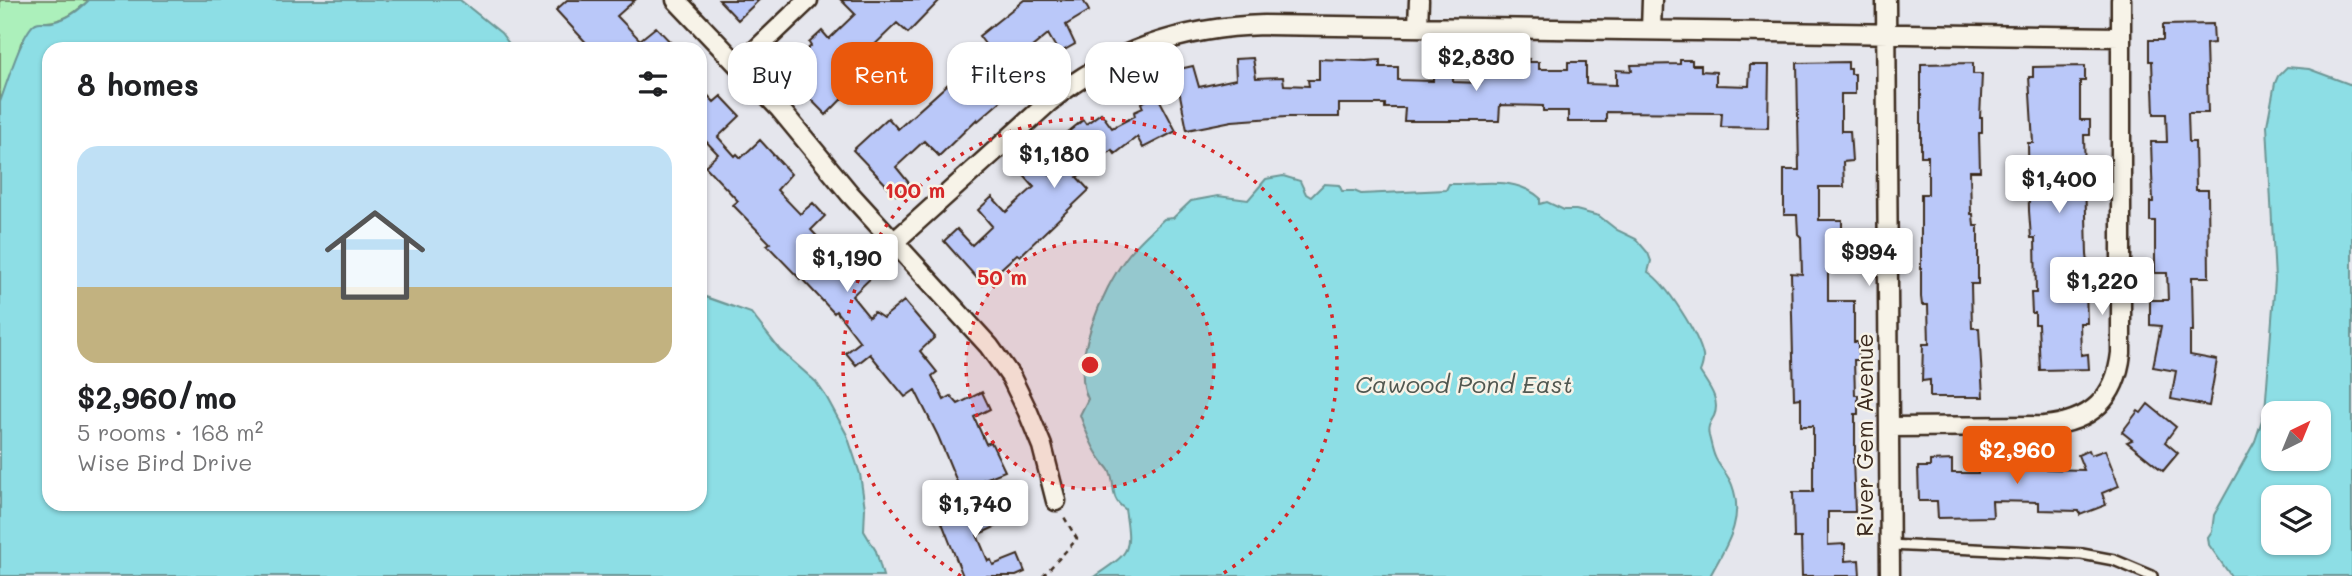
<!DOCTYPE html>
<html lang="en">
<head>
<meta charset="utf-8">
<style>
  :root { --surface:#fff; --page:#f2f2f2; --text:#202124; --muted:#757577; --line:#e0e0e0; --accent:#ea580c }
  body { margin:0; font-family:Mali,sans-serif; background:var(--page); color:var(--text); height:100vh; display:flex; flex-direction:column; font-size:26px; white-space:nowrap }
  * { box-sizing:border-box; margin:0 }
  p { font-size:23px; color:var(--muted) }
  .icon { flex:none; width:38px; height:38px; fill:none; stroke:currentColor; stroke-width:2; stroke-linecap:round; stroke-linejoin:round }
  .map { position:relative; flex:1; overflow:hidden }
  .sheet { position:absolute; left:42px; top:42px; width:665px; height:469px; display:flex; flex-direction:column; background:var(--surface); border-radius:21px; box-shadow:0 2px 5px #0004 }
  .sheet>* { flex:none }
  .hud { position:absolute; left:728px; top:42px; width:665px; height:63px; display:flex; gap:14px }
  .needle { width:46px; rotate:43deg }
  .fabs { position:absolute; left:2261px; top:401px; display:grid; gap:14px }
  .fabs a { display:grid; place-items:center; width:70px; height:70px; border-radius:14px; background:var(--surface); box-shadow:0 2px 5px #0004; font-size:35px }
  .price { position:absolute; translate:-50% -60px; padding:0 16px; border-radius:7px; background:#fff; color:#222; font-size:23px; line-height:46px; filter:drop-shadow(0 2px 4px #0008) }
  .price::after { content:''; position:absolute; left:50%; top:42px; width:21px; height:16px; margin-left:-10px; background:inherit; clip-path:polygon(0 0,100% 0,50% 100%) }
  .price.selected { background:var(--accent); color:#fff }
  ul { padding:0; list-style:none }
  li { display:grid; align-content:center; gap:14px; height:371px; padding:0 35px }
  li+li { border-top:2px solid var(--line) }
  li span { display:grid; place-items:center; height:217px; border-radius:21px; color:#555 }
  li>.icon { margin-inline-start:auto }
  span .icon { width:126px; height:126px; fill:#fffc; stroke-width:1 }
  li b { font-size:30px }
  h2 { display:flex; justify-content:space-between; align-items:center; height:84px; padding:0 35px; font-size:30px }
  .pill { padding:0 24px; border-radius:21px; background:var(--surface); box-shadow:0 2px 5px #0004; font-size:24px; line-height:63px }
  .pill.selected { background:var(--accent); color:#fff }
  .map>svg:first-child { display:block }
</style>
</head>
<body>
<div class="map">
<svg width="2352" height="576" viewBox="0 0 2352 576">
  <rect width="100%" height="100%" fill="#e5e6ed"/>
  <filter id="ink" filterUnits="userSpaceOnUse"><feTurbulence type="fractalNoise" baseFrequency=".0143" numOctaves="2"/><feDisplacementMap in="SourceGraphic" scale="14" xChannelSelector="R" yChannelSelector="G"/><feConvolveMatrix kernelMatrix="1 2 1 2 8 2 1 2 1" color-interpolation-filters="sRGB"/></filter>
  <g filter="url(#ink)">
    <path fill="#acf0bb" stroke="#748d6c" stroke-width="2" d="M0 0H89C71 17 62 22 36 23L21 43 17 58 0 102Z"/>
    <path fill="#8ddee5" stroke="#6c9695" stroke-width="2" fill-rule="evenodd" d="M89 0H460L501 33 513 49H49V504H700V295L751 313 780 350 816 382 827 398 847 435 860 474 865 508 864 531 876 551 883 576H0V102C6 86 23 29 36 23 40 21 47 23 52 22 68 19 78 11 89 0Z
      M2287 67 2309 69 2352 85V576H2231L2209 545 2208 537 2212 531 2214 515 2255 441 2265 411 2275 280 2267 125 2275 83 2278 76ZM2319 413V458H2273V413ZM2319 497V542H2273V497Z
      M1283 176 1300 181 1306 194 1311 197 1324 184 1339 185 1342 191H1354L1361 194 1446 190 1449 184C1479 185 1514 175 1540 198V204L1547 202 1564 210H1576L1599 216 1617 230 1636 239 1648 253 1651 261 1648 272C1666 283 1699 335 1703 356 1704 362 1702 367 1700 372 1708 385 1721 400 1714 416 1710 423 1707 427 1709 436 1711 443 1712 450 1715 457 1719 467 1728 474 1732 485 1745 520 1726 546 1710 576H1095C1130 552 1132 553 1125 509 1108 498 1117 484 1109 470 1107 467 1104 464 1102 461 1092 448 1086 431 1080 415L1088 399C1070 361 1103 289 1126 258 1137 243 1151 231 1164 219L1173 218 1191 201 1218 196 1248 200 1266 179Z"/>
    <path fill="#bac8f9" stroke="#3b2a1e" stroke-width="2" d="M567 0H635L617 16 640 40 656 27 677 49H592L556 10Z
      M719 0H759L738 20Z
      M841 0H940L908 33 897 23 864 55 874 66 826 115 783 71 811 46 809 43 822 31 829 39 855 14Z
      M1024 0H1083L1089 11 1066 25 1075 44 1059 53 1048 34 1020 57 1032 74 978 121 977 119 939 156 924 141 896 167 909 183 896 195 853 150 888 118 898 129 988 48 979 36Z
      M2213 24 2214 43 2206 44 2208 113H2188L2189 142H2195L2196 190H2208L2209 277H2192L2193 331H2190V355L2217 360 2209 406 2171 399 2176 371 2153 367 2161 326 2150 325V300H2168L2167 273H2155V221H2150V202H2153L2151 142H2167L2166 114H2154L2152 61H2149V40H2163V25Z
      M1253 58 1256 78 1283 77 1284 85 1309 86 1308 80H1319V59L1366 61 1380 60V67H1398V80L1433 81V58L1453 59V82L1481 83 1482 61 1511 62V58L1529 59 1528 62H1539V69H1568V62H1586V84L1616 85V70L1632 71 1631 65 1680 64V60H1692V65H1701V71L1716 72V85L1749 86 1750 65H1769L1768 128 1721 127 1722 113 1606 112V122H1568V111H1543V106L1500 105 1499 121H1404L1405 108H1385V104H1339V117H1286L1232 121 1187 130 1175 70 1193 66 1199 87 1236 79 1235 59Z
      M1848 62V69H1851V74H1855V94H1841V131H1850L1852 161 1843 162 1844 187H1819V220H1842V238H1854L1855 267 1828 268V301H1854V342H1858V360H1854L1855 395H1858V414H1855V459H1853L1855 512H1828V545L1845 544V561L1859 560 1860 576H1802L1801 538H1794L1793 492H1813V426H1801V398L1794 399 1791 273 1802 274 1801 237 1798 234 1797 215H1784V170H1799L1797 63Z
      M1973 63V74H1982L1980 118H1982V133H1979L1980 171H1970L1971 214H1973L1974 226H1978V284H1971L1972 328H1979L1983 397H1930V380L1922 381 1923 344H1929L1928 305H1922L1921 297V194H1928V156H1921V64Z
      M2085 66V81H2080V120H2090V135H2084L2087 255 2089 270H2095L2096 286H2086L2087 323H2080L2081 355 2088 354 2089 369 2040 370 2038 324H2035V313H2032L2031 293H2036L2035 238H2031L2029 211 2028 143H2033L2029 77H2033V67Z
      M700 87 714 102 721 96 740 116 718 137 735 156 737 154 741 158 760 140 791 174 777 190 800 214 813 203 825 216 811 230 830 250 822 258 839 276 841 274 845 278 864 259 876 273 852 296 869 317 874 312 883 318 904 301 935 337 920 351 937 372 932 376 944 400 951 396 958 404 982 392 990 409 974 417 986 444 991 442 1005 471 960 489 938 436 915 390 905 397 870 354 856 365 846 353 860 342 836 311 834 313 801 278 800 279 767 245 770 243 733 205 738 201 705 166 718 154 700 135Z
      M1157 95 1176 131 1143 148 1137 137 1115 154 1112 150 1077 177 1089 190 1020 256 1017 254 983 285 944 241 957 229 972 245 992 226 978 210 992 197 1006 212 1034 187 1020 171 1035 159 1053 178 1056 174 1058 177 1079 159 1062 137 1083 120 1086 124 1101 113 1112 128 1135 116 1134 112 1143 108 1141 103Z
      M2148 404 2176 427 2165 442 2178 453 2163 471 2127 442 2132 440 2122 432 2138 411 2141 413Z
      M2089 450 2091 455 2105 450 2119 486 2102 493 2106 505 2080 515 2079 511 2039 510V502L1992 501 1993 517 1938 518 1937 501H1919L1918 467H1930V461L1952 460V473H1978V460L2034 464 2035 458 2047 459V469L2084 470 2078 455Z
      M966 498 975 515 999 505 1006 522 977 535 988 561 991 560 993 565 1018 555 1025 572 1016 576H963L937 510Z"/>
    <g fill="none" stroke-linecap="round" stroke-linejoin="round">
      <defs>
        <path id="lane" d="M1889 545 2082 554 2114 560 2152 576"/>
        <path id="street" d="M676 0 779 108 850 194 989 346 1011 377 1028 412 1042 446 1056 501
          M1886 0 1890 576
          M1418 27 1419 0
          M1651 30 1652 0
          M739 66 808 0
          M894 242 1049 102C1111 51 1183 27 1264 25L2120 37
          M1889 427 2044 426C2090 422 2116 399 2121 353V0"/>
      </defs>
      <use href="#lane" stroke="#3b2a1e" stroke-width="14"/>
      <use href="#street" stroke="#3b2a1e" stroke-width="23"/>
      <path stroke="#3b2a1e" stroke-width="2.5" stroke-dasharray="5 5" stroke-linecap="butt" d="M1043 576 1077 539 1064 517"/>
      <use href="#lane" stroke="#f7f3e8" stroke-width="9"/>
      <use href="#street" stroke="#f7f3e8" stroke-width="18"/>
    </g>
  </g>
  <circle cx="1090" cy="365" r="124" fill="#d62828" fill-opacity=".12"/>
  <g fill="none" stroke="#d62828" stroke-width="3.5" stroke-dasharray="3.5 7">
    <circle cx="1090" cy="365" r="124"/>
    <path d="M961 576A247 247 0 1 1 1219 576"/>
  </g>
  <g text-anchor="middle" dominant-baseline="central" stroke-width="5" stroke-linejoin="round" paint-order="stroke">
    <g font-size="23" fill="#3b2a1e" stroke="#f7f3e8">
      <text transform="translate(1864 435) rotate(-90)">River Gem Avenue</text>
    </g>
    <g font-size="24" font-style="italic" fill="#505750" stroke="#f7f3e8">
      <text x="1464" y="383">Cawood Pond East</text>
    </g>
  </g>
  <circle cx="1090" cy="365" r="10" fill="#d62828" stroke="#f7f3e8" stroke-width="3.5"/>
  <g font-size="21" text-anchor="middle" font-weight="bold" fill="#d62828" stroke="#f7f3e8" stroke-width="5" stroke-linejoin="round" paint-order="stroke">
    <text x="915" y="198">100 m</text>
    <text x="1002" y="285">50 m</text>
  </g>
</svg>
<div class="fabs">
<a><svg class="needle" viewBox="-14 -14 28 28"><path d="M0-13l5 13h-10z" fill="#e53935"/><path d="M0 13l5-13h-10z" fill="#757577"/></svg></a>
<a><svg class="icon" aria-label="layers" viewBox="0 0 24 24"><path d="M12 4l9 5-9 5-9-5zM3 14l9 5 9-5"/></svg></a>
</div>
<b class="price" style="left:1476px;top:93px">$2,830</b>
<b class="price" style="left:1054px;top:190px">$1,180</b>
<b class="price" style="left:2059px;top:215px">$1,400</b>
<b class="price" style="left:1869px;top:288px">$994</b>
<b class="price" style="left:847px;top:294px">$1,190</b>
<b class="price" style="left:2102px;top:317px">$1,220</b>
<b class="price selected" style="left:2017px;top:486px">$2,960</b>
<b class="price" style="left:975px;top:540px">$1,740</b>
<div class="hud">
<a class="pill">Buy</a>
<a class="pill selected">Rent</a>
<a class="pill">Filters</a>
<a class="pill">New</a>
</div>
<section class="sheet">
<h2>8 homes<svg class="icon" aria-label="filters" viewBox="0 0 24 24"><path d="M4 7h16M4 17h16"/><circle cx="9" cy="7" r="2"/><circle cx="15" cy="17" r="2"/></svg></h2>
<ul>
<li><span style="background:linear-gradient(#bfe0f5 65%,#c2b280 0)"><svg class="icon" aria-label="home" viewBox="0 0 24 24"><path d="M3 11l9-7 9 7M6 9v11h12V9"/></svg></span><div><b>$2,960/mo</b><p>5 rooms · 168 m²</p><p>Wise Bird Drive</p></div></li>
</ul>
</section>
</div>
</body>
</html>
